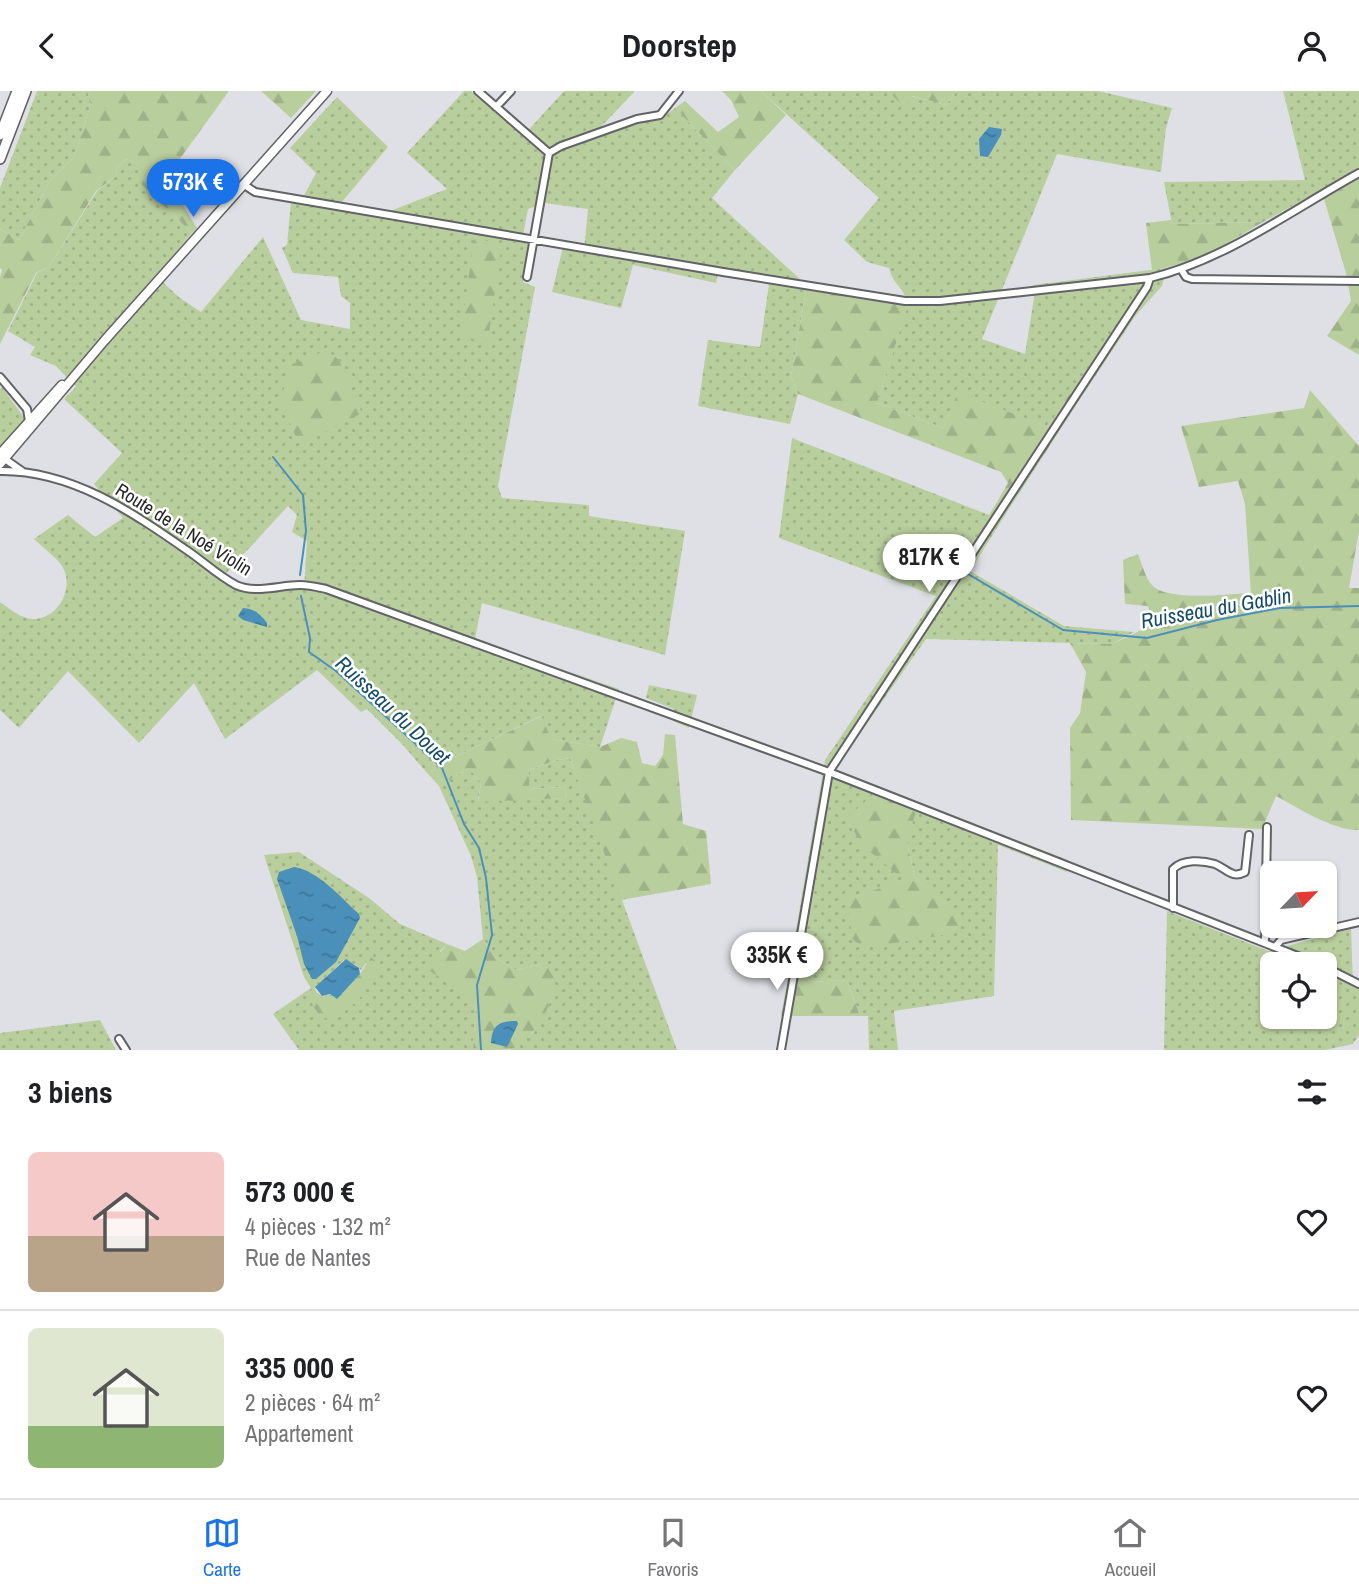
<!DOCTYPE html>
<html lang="fr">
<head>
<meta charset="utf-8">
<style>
  :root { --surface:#fff; --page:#f6f6f6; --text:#202124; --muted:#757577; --line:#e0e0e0; --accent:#1a73e8 }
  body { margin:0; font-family:"Archivo Narrow",sans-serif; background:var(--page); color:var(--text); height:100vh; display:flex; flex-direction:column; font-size:26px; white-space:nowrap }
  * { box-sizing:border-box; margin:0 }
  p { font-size:23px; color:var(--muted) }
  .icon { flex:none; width:38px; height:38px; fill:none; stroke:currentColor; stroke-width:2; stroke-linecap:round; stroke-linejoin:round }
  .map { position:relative; height:959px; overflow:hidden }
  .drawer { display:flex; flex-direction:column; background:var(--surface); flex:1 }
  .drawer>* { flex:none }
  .needle { width:46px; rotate:65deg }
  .fabs { position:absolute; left:1260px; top:770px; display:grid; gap:14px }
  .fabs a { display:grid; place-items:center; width:77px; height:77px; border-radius:10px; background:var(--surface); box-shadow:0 2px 5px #0004; font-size:35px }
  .price { position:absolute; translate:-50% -60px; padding:0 16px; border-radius:24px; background:#fff; color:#222; font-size:23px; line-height:46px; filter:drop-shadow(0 2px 4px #0008) }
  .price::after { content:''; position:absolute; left:50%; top:42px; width:21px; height:16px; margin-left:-10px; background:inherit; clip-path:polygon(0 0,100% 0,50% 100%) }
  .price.active { background:var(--accent); color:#fff }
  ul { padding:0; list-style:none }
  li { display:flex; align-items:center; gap:21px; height:175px; padding:0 28px }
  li+li { border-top:2px solid var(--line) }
  li span { display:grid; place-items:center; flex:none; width:196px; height:140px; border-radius:10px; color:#555 }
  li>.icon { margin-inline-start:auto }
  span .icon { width:84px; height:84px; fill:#fffc; stroke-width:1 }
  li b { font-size:30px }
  h2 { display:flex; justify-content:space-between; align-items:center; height:84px; padding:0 28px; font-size:30px }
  header { display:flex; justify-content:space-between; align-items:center; height:91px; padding:0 28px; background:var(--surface); font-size:32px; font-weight:800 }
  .tabs { display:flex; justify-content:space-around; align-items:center; height:98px; border-top:2px solid var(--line); background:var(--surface); font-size:19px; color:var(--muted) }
  .tabs a { display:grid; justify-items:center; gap:4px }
  .tabs .active { color:var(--accent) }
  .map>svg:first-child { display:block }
</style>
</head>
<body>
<header><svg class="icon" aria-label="back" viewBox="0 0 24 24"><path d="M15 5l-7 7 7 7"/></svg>Doorstep<svg class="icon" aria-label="person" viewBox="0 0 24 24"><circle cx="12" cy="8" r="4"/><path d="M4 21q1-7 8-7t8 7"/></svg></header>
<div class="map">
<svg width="1359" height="959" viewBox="0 0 1359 959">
  <defs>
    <pattern id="grass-dots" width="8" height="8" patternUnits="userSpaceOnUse" patternTransform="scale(1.75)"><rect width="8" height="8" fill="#b9ce9d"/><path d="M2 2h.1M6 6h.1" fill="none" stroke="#9fb187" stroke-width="1.8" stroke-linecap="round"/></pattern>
    <pattern id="forest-firs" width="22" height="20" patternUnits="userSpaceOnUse" patternTransform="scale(1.75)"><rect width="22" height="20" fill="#b9ce9d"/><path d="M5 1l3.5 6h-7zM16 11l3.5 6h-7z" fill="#9fb187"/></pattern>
    <pattern id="water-ripples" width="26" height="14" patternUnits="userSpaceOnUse" patternTransform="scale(1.75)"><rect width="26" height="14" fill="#4a90ba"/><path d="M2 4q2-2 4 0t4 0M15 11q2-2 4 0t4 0" fill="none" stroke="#3d7597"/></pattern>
  </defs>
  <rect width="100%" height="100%" fill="#dfe0e5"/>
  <path fill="url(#grass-dots)" fill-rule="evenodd" d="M37 0H88L90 16 74 66 49 91 19 149 0 138V97Z
    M464 0H471L523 45 564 0H635L598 39 602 45 651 28H661L675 17 735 79 712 107 802 190 719 176 716 192 633 174 621 217 552 201 563 156 584 159 588 118 545 112 528 118 522 150 528 152 523 191 535 196 498 395 502 407 589 414V425L685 440 665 564 482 512 475 548 619 598 600 656 551 648 541 625 444 671 428 683 402 653 367 618 361 621 317 579 225 648 194 592 139 652 68 580 19 637 0 619V511C10 518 21 528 34 528 59 527 75 496 62 475 55 465 43 457 34 448L68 424 95 446 123 427 94 393 122 362 64 308 76 296 56 275 30 264 35 256 8 240 37 182 49 176 97 100 116 85 117 76 126 68 138 73 139 90 192 142 156 185 180 207 201 221 263 146 301 229 350 238V212L341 205 338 186 293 182 282 157 287 154 291 111 300 112 316 82 290 57 337 6 388 56 336 118 377 125 447 98 407 62ZM288 415 297 424 292 441 307 450 304 498C270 500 250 509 220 489Z
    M761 0H888L904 15 911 5 946 14 957 0H1098L1172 17 1166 37 1161 81 1057 63 982 248 1025 263 1034 207 1033 194 1166 177 1162 195 1136 224 1080 308 1070 303 1047 336 958 302 943 337 877 312 908 213C904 196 893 194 889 177L867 171 844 149 879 107Z
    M1283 0H1359V78L1263 131 1172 133 1164 91 1305 89Z
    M769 193 806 199 791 285 798 303 790 333 698 315 708 249 760 256Z
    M2 296 25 328 0 359V298Z
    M792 347 989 424 997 411 1009 418 970 480 1064 535 1134 541 1112 553 926 548 835 678 1068 769 1067 781 998 754 994 905 894 920 898 959H869L868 925H860L847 889 787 892 825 669 936 505 779 447ZM874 703 907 752 915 786 961 831 849 808 905 789Z
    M649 594 697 604 689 637 673 630 674 618 646 607Z
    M570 667 677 959H510L534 941 546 872 516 879 495 866 483 848 477 786 471 765 439 695 469 677 481 692 478 710 567 707 564 696 530 698 528 679 557 669Z
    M299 761 369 807 400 833 447 853 440 860 476 911 473 959H299L273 923 311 897 304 886 264 764ZM371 866 335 928 309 902 344 869 356 874 361 879Z
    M1167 820 1268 860 1351 838 1353 893 1359 896V944L1353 953 1325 959H1164ZM1272 873H1325V926H1272Z
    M100 929 116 959H0V942Z"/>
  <path fill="url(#forest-firs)" d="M88 0H229L166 87 197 137 192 142 138 90V73L126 68 117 76 116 85 96 100 49 176 36 182 0 253V186L2 179 0 177V138L19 149 49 91 74 66 90 16Z
    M261 0H316L291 27Z
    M722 0H761L786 24 735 79 675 17 685 10 718 41 739 26 731 9Z
    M888 0H957L946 14 912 5 904 16Z
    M1359 78V264L1327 245 1351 210 1346 182 1321 98Z
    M1171 129 1172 133 1263 131C1228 152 1194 173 1152 179L1146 132Z
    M474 148 502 152 488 250 460 246Z
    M806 199 908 214 877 312 943 337 958 301 1047 336 1070 302 1080 308 1009 418 997 411 1008 392 1001 381 798 303 791 285Z
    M327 259 339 269 362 322 300 354 280 312 290 274Z
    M1310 299 1359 355V440L1349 497H1359V739C1334 740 1298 717 1276 705L1262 738 1071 729 1070 637 1080 622 1086 581 1070 552 1112 553 1154 533 1148 515 1125 513 1123 469 1138 463C1142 472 1145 487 1152 494 1167 511 1229 503 1251 502L1245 413 1238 390 1199 396 1181 335 1304 317Z
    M542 625 551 648 600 656 621 647 637 651 642 672 655 675 663 664 665 643 675 644 683 733 706 740 711 793 621 809 570 667 557 669 528 679 530 698 564 696 567 707 478 711 481 692 469 677 439 695 428 683 444 671Z
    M874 703 916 720 907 752 915 786 961 830 956 842 864 857 852 848 848 808 904 789 863 755 846 727Z
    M483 848 495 866 516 879 546 872 556 884C554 912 538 945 512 958 502 959 484 959 473 959L476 911 427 878 447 853 465 860Z
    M371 866 382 876 358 910 335 928 322 927 313 915 309 902 315 896 316 901 323 905 330 903 336 907 360 883Z
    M847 889 860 925H781L787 892Z"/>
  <path fill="url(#water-ripples)" d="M989 36 1002 38 1001 44 988 66 980 65 979 48Z
    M243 517C255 518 260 523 267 532V536L243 529 238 525Z
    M294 776C319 780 340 806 359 823L360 827 336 871 316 888H312L304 873 297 845 277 788 279 781Z
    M346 868 359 877 360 883 337 908 330 903 322 905 315 896Z
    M512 930H517L518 933 507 956 491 952C492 936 497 931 512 930Z"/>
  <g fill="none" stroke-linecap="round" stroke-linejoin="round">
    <path stroke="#4a90ba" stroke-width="2" d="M273 366 303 404 306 440 300 484
      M968 483 1063 539 1147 547 1217 529 1280 517 1359 515
      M301 505 310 547 309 561 336 580 442 677 464 733 479 757 486 787 492 844 477 894 481 959"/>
    <defs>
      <path id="minor" d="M478 0 549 62 527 186
        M496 16 511 0
        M549 62 561 55 637 28 660 24 679 0
        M243 93 255 101 723 181 905 210H940L1150 187C1225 169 1292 119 1359 82
        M1181 178 1186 186 1192 188 1359 190
        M0 286 27 318 29 330
        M2 366 22 380
        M0 380C71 379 132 421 188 460 204 471 219 485 236 494 255 503 280 494 300 494 309 494 317 496 326 498L829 681 1318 873
        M1173 817V778C1183 768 1202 769 1215 773 1227 778 1232 788 1245 781L1249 744
        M1265 852 1267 736
        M1275 856 1281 849 1359 831
        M1325 876 1359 893
        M119 948 126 959
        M781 959 829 681 1147 196 1150 187"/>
      <path id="major" d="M0 363 62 294
        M0 373 105 249 327 0"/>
      <path id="highway" d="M0 44 17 0
        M0 68 26 0"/>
    </defs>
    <use href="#minor" stroke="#616367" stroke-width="10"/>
    <use href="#major" stroke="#616367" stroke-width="11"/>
    <use href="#highway" stroke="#616367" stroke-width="12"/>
    <use href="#minor" stroke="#fff" stroke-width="6"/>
    <use href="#major" stroke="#fff" stroke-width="8"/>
    <use href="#highway" stroke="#fff" stroke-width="9"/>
  </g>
  <g text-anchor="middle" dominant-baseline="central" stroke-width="5" stroke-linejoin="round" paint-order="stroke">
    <g font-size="19" fill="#252527" stroke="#fff">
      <text transform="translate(184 438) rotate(32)">Route de la Noé Violin</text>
    </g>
    <g font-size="21" font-style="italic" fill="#154c6a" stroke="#fff">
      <text transform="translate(1216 517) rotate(-10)">Ruisseau du Gablin</text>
      <text transform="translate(393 619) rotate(43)">Ruisseau du Douet</text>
    </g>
  </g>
</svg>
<div class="fabs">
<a><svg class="needle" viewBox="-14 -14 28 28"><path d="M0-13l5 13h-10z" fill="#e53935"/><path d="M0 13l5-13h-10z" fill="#757577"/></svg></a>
<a><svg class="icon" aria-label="locate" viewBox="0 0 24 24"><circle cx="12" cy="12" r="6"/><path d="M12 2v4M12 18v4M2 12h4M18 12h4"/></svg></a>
</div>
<b class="price active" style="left:193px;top:128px">573K €</b>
<b class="price" style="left:929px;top:503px">817K €</b>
<b class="price" style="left:777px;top:901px">335K €</b>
</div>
<section class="drawer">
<h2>3 biens<svg class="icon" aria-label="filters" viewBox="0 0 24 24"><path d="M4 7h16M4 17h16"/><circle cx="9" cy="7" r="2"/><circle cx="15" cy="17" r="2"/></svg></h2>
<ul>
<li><span style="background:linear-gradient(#f6c9c9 60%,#b9a48a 0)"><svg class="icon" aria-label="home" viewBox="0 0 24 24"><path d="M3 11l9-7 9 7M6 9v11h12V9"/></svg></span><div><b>573 000 €</b><p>4 pièces · 132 m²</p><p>Rue de Nantes</p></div><svg class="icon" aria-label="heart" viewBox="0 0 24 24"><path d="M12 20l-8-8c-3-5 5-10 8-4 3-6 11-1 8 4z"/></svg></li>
<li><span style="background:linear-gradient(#dfe7d0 70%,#8fb573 0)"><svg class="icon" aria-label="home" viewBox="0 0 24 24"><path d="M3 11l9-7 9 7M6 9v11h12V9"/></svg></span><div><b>335 000 €</b><p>2 pièces · 64 m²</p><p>Appartement</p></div><svg class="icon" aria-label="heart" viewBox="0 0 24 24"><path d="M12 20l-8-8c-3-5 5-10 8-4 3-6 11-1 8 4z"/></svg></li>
</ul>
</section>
<nav class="tabs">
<a class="active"><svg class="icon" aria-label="map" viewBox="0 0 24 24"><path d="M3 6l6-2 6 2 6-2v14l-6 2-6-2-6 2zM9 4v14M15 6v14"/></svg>Carte</a>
<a><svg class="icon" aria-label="saved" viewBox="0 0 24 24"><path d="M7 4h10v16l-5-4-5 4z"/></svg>Favoris</a>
<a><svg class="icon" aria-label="home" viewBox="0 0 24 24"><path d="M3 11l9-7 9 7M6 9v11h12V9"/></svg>Accueil</a>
</nav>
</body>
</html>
